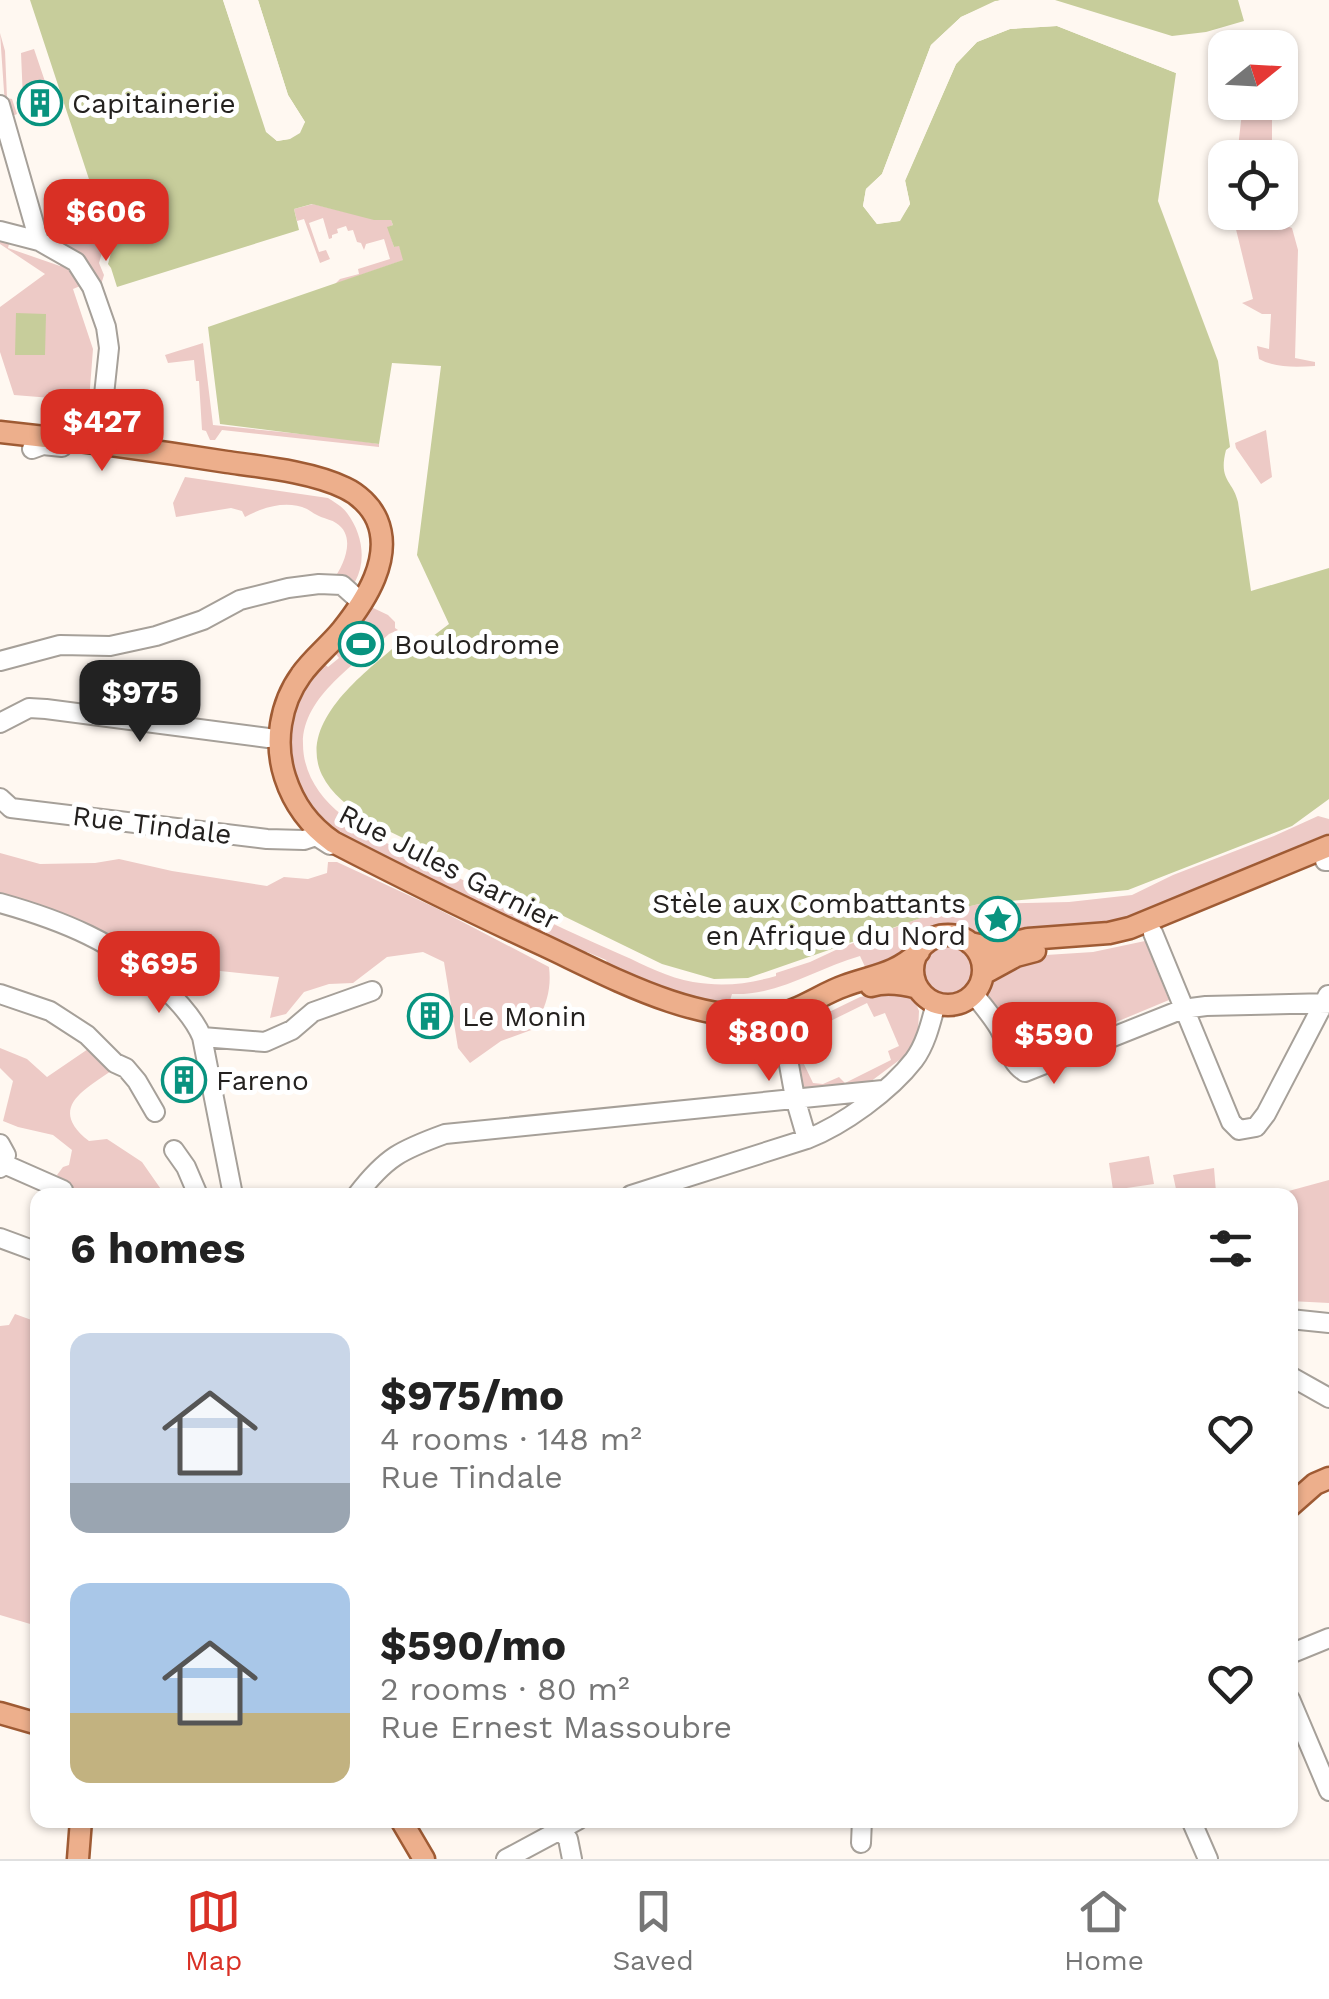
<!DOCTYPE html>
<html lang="en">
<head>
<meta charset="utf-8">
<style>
  :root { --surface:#fff; --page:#f6f6f6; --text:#222; --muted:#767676; --line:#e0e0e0; --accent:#d93025 }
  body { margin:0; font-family:"Work Sans",sans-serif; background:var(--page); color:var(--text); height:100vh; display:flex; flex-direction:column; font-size:38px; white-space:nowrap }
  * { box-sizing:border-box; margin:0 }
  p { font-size:32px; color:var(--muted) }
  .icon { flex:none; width:55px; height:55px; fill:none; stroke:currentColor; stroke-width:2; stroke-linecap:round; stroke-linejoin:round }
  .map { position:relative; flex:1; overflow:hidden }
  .side { position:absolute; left:30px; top:1188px; width:1268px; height:640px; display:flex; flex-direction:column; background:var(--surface); border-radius:20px; box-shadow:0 2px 8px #0004 }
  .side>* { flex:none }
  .needle { width:65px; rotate:72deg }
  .buttons { position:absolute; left:1208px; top:30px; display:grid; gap:20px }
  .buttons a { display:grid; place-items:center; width:90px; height:90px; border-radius:20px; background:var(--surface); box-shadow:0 2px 8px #0004; font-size:50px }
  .price { position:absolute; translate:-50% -85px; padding:0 22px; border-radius:20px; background:var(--accent); color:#fff; font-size:32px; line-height:65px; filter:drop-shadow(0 2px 5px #0008) }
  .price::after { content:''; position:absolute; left:50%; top:60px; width:30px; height:22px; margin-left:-15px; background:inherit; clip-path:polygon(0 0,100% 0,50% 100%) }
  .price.active { background:#222; color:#fff }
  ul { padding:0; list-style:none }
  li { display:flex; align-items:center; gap:30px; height:250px; padding:0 40px }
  li span { display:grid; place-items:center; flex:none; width:280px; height:200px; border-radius:20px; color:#555 }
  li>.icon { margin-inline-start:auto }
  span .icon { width:120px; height:120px; fill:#fffc; stroke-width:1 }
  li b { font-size:42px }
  h2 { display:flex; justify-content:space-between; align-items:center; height:120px; padding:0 40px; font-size:42px }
  .menu { display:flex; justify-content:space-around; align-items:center; height:140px; border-top:2px solid var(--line); background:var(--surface); font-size:28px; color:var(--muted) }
  .menu a { display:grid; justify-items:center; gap:5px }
  .menu .active { color:var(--accent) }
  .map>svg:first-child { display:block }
</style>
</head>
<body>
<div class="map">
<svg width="1329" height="1859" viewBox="0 0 1329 1859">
  <rect width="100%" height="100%" fill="#fff8f1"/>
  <path fill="#edcac6" d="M0 33 5 51 7 98 12 99 17 114 10 117 48 237 56 235 67 242 97 233 103 249 99 263 104 275 100 288 47 241 5 106Z
    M34 49 56 114 30 122 23 100 21 53Z
    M1243 103H1272V157H1237Z
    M313 204 374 219 391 220 393 225 388 227 394 247 399 245 404 260 335 284 340 279 359 274 358 269 390 259 384 239 366 244 364 250 361 243 357 242 353 230 348 231 346 226 337 229 338 233 332 235V238L329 239 323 218 309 223 319 252 326 250 330 259 320 263 304 219 297 221 294 209Z
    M1232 213H1271L1272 221 1292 228 1298 250 1295 358 1315 362V366C1296 367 1276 368 1259 359L1257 346 1269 349 1271 314H1262L1242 303 1253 299Z
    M0 236 10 240 8 248 60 266 63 258 85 284 73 289 93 349 89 401 14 395 0 352V307L45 274 0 244Z
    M203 343 213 425 341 438 379 444V447L222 430 215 440H210L206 431 202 430 199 381H196L194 360 168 363 165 355Z
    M1266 430 1272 477 1261 484 1236 448 1235 443Z
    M185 477 328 498C334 502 343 507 347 513 362 533 367 560 355 582L333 580C344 565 357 536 336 523 332 520 326 519 321 517 316 515 312 512 307 509 287 500 263 507 245 517L242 511 231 508 176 517 173 503Z
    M369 606 388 615 395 622V628L398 630 389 634C357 663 302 697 303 744 303 773 320 798 342 815 375 841 425 861 463 880 516 906 568 932 622 955 645 965 668 978 693 982 723 987 748 984 776 976V973L810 962 840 948 923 917 979 904 1069 902 1132 895 1173 875 1274 836 1318 816 1329 819V833L1299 845 1295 852 1127 919 1104 924 1030 930 991 939H978L964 929 947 926 929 930 914 939 902 955 867 971 860 956C817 968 779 996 732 994L728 1007 707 1006 610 968 606 960 587 952 579 955 339 838 310 813 287 757 294 700 321 661 328 667 339 658 335 653C349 638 355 621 369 606Z
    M0 853 40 864 95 863 119 859 172 871 267 886 284 877 308 879 327 873 328 862H337L434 907 549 967C552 991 545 1008 534 1029L501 1041 470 1063 458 1048 444 962 423 952 387 957 353 983 329 984 304 992 286 1014 270 1018 279 977 182 967 173 983 185 996 199 1017 154 969 0 899Z
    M1145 941 1169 1000 1025 1060 1006 1015 1000 1017 991 1004 985 987 990 978 1024 959 1046 955 1093 952Z
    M922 970a25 25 0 1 1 50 0a25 25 0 1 1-50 0Z
    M886 992H903L915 1001 919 1011 918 1032 910 1052 870 1082 800 1092 794 1061 802 1060 813 1083 823 1084 839 1077 845 1083 891 1060 888 1051 899 1046 885 1013 874 1017 867 1003 800 1036 801 1045 793 1048 790 1031 860 997Z
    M91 1047 111 1071C82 1091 48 1109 89 1141L107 1139 142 1162 165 1195H74L57 1175 63 1167 69 1165 72 1150 53 1135 18 1127 3 1121 13 1081 0 1068V1048L27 1059 47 1077Z
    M1149 1156 1154 1184 1113 1190 1109 1163Z
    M1214 1168 1216 1192 1204 1195H1163V1191L1176 1189 1173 1175Z
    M1329 1180V1303L1290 1301V1195H1274Z
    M15 1314 37 1322V1626L0 1615V1326L9 1325Z"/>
  <path fill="#c7cd9b" d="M30 0H223L266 132 277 141 289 139 305 122 288 95 258 0H1000L961 17 931 45 882 174 866 189 863 206 877 224 899 221 910 204 905 181 956 64 977 42 1010 29 1057 26 1176 73 1158 201 1218 361 1230 447 1226 450C1218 481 1233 480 1238 502L1251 591 1329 568V799L1292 826 1128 890 979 904 921 918 748 978 714 979 662 964 366 820C350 807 331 794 322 775 296 720 370 669 405 638L416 649 449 624 417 555 441 366 392 363 379 444 220 424 208 327 403 260 399 246 394 247 387 227 393 225 391 220H374L312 204 294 209 299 230 117 287 111 268 108 264 112 249Z
    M1055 0H1238L1244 21 1206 32 1172 36Z
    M16 313 46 314 45 355H15Z"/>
  <path fill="#fff8f1" d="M223 0H229L271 129 279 136 288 134 297 130 299 122 283 96 253 0H258L288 95 305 122 300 133 290 139 277 141 267 132Z
    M1005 0 1002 4 964 21 935 48 886 176 871 192 869 205 879 219 896 216 904 203 900 179 952 62 975 38 1009 24 1057 21 1177 68 1176 73 1057 26 1010 29 977 42 956 64 905 180 910 204 900 221 877 224 863 206 866 189 882 174 931 45 961 17 995 1Z"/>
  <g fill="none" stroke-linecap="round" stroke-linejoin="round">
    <defs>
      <path id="minor" d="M0 105 39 241 76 262 92 287 106 327 109 348 99 442
        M0 231 39 241
        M32 449 43 445 62 447
        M0 661 60 645 110 646 156 636 203 620 240 600 288 588 319 584 342 585 361 602
        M0 723 29 708 46 709 268 738
        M0 798 11 808 267 839 304 840 316 836 330 845
        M1325 861H1329
        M0 903C61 920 119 943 164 988 179 1002 194 1018 202 1037L233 1195
        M1153 933 1231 1122 1239 1130 1256 1127 1266 1114 1328 995
        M0 994 50 1011 87 1035 115 1063 126 1068 137 1081 155 1112
        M974 994C982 1005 992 1016 999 1028 1008 1044 1009 1062 1025 1072L1183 1009 1206 1006 1329 1003
        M780 1015 795 1098 807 1139
        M202 1037 265 1042 292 1030 313 1012 372 991
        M0 1144 6 1155 0 1168
        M174 1150 186 1167 198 1195
        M4 1164 63 1190
        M357 1195C386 1157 401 1150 445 1134L883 1090
        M631 1195 807 1139C843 1125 890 1091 914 1060 926 1044 931 1022 936 1003
        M0 1238 38 1252
        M1290 1319 1329 1323
        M1290 1376 1329 1398
        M1290 1654 1329 1638
        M1290 1699 1329 1791
        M1191 1820 1208 1859
        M861 1843 862 1820
        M506 1859 560 1830
        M572 1859 568 1839 560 1830 578 1820"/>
      <path id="major" d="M0 432C76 440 151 450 227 462 263 467 312 472 345 488 358 494 371 506 377 520 393 558 366 600 342 630 329 646 312 659 301 675 280 704 274 743 285 777 294 805 309 825 333 842 403 878 473 913 545 946 613 978 697 1025 774 1015 798 1012 821 994 844 986 874 975 894 975 919 952
        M913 970a35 35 0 1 1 70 0a35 35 0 1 1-70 0Z
        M970 943 992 948 1028 939 1109 933 1130 928 1329 846
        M983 974 1016 956 1035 951
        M871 986C887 981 903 984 918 988
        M1290 1506 1315 1484 1329 1478
        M0 1713 38 1724
        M401 1820 424 1859
        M78 1859 81 1820"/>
    </defs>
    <use href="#minor" stroke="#a6a099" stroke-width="22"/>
    <use href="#major" stroke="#9f5b34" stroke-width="25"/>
    <use href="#minor" stroke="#fff" stroke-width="18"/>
    <use href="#major" stroke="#edaf8c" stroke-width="20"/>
  </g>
  <defs>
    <symbol id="building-ring" viewBox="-11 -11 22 22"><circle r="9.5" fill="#fff" stroke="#08937f" stroke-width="1.5"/><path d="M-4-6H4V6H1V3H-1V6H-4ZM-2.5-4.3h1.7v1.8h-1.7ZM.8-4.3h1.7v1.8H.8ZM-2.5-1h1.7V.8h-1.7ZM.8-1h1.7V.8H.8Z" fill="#08937f"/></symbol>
    <symbol id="stadium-ring" viewBox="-11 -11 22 22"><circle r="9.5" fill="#fff" stroke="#08937f" stroke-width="1.5"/><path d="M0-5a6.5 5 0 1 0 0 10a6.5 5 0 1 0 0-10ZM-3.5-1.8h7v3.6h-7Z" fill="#08937f"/></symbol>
    <symbol id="sight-ring" viewBox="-11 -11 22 22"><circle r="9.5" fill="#fff" stroke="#08937f" stroke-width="1.5"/><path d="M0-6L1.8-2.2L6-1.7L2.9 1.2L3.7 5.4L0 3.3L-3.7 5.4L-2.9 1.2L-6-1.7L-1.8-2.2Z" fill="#08937f"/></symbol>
  </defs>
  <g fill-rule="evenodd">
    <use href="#building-ring" x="15" y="78" width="50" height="50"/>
    <use href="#stadium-ring" x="336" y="619" width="50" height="50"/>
    <use href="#sight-ring" x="973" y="894" width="50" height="50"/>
    <use href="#building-ring" x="405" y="991" width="50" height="50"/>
    <use href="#building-ring" x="159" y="1055" width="50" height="50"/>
  </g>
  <g text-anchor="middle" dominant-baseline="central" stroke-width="10" stroke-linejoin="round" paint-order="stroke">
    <g font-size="28" fill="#24211f" stroke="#fff" text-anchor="start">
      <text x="72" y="103">Capitainerie</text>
      <text x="394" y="644">Boulodrome</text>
      <text x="966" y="903" text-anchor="end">Stèle aux Combattants<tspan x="966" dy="32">en Afrique du Nord</tspan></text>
      <text x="462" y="1016">Le Monin</text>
      <text x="216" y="1080">Fareno</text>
    </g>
    <g font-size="28" fill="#24211f" stroke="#fff">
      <text transform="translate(152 825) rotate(7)">Rue Tindale</text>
      <text transform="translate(449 867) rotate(27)">Rue Jules Garnier</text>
    </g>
  </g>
</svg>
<div class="buttons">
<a><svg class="needle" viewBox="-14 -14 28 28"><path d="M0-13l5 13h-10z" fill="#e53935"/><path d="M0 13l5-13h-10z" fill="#767676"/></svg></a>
<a><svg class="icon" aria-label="locate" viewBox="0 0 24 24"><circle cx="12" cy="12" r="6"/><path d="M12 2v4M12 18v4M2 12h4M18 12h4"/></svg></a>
</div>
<b class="price" style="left:106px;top:264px">$606</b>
<b class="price" style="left:102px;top:474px">$427</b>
<b class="price active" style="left:140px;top:745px">$975</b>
<b class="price" style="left:159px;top:1016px">$695</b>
<b class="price" style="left:769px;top:1084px">$800</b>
<b class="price" style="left:1054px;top:1087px">$590</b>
<section class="side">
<h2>6 homes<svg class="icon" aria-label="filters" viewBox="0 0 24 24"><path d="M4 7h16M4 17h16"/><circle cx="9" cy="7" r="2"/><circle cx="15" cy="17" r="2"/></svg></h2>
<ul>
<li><span style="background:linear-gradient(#c9d6e8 75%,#9aa5b1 0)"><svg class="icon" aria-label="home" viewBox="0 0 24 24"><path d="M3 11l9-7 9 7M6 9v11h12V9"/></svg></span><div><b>$975/mo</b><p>4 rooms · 148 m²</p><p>Rue Tindale</p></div><svg class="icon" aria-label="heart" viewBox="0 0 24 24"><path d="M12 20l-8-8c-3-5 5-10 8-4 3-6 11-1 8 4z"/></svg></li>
<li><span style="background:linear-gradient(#a9c7e8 65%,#c2b280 0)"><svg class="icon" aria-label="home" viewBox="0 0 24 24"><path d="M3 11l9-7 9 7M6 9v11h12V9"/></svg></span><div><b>$590/mo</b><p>2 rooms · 80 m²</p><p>Rue Ernest Massoubre</p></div><svg class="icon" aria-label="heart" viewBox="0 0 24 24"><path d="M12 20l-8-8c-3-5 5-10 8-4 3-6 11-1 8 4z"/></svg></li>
</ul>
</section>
</div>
<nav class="menu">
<a class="active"><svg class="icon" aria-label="map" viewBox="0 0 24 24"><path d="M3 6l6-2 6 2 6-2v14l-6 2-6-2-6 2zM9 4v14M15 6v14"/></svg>Map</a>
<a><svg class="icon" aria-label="saved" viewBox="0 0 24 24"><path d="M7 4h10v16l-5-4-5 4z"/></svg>Saved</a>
<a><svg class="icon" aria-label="home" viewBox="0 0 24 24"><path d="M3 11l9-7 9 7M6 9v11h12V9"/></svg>Home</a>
</nav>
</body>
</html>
